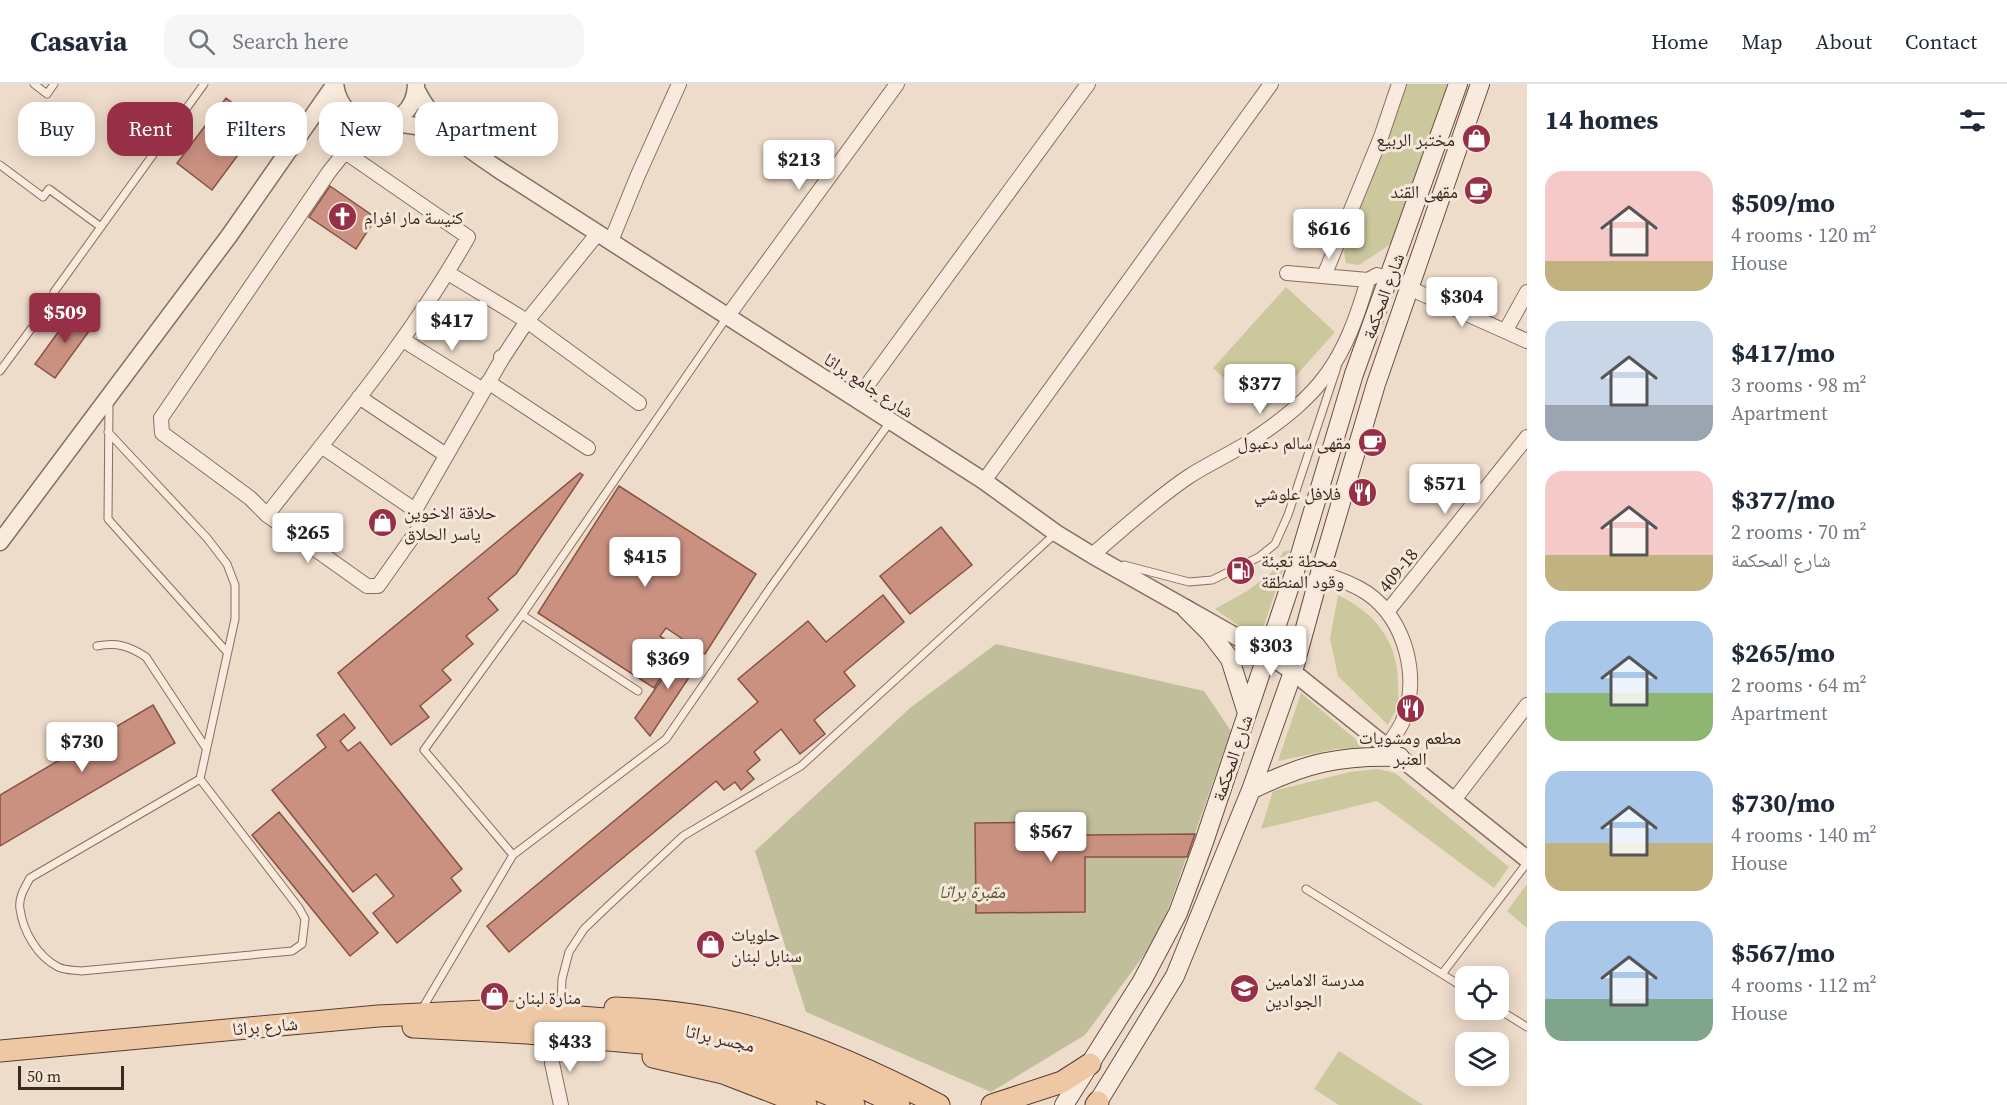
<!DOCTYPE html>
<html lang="en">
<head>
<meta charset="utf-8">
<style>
  :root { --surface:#fff; --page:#f6f6f7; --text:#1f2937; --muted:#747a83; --line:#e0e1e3; --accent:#973046 }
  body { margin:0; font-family:"Source Serif 4","Noto Naskh Arabic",serif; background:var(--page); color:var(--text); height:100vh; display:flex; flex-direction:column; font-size:22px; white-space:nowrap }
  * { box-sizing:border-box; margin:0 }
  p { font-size:20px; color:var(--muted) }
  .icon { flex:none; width:33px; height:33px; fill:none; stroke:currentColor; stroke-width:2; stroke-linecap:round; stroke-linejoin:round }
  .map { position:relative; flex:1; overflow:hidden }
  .drawer { display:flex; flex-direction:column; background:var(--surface); width:480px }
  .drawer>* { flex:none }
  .banner { position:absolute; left:18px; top:18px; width:570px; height:54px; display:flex; gap:12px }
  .controls { position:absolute; left:1455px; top:882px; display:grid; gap:12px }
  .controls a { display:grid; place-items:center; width:54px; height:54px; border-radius:12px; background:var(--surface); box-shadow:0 3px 15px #0003; font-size:30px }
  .scale { position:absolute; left:18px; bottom:15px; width:106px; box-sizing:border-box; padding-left:6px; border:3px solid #3b2921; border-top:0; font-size:16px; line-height:21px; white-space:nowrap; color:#3b2921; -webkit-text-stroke:4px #f5e7d9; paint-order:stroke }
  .price { position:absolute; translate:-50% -51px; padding:0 14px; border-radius:6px; background:#fff; color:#222; font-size:20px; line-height:39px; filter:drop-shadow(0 2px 3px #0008) }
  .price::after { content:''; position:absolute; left:50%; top:36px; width:18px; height:14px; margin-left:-9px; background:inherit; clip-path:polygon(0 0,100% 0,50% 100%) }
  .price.active { background:var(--accent); color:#fff }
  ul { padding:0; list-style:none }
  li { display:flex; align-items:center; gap:18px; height:150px; padding:0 18px }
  li span { display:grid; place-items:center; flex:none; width:168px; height:120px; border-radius:18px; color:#555 }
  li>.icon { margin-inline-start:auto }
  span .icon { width:72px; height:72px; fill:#fffc; stroke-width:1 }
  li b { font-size:26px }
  h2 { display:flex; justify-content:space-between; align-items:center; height:72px; padding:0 18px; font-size:26px }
  .pill { padding:0 21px; border-radius:18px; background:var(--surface); box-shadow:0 3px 15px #0003; font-size:21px; line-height:54px }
  .pill.active { background:var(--accent); color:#fff }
  header { display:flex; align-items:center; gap:36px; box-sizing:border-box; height:84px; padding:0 30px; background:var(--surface); border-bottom:2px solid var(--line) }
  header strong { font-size:28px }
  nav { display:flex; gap:33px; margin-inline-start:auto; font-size:21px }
  .search { width:420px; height:54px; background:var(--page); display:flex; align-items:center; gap:15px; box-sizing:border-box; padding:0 21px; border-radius:18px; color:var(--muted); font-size:22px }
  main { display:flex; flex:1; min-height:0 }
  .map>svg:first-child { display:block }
</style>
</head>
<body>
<header>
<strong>Casavia</strong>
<div class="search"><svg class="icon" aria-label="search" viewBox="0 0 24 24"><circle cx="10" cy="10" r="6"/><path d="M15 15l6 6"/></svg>Search here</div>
<nav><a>Home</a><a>Map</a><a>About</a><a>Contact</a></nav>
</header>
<main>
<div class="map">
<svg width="1527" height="1021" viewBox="0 0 1527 1021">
  <rect width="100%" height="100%" fill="#eedcca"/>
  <path fill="#ccc89d" d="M1404 0H1452L1401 147 1388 162 1359 181 1346 179 1344 168 1348 153Z
    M1286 203 1335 248 1263 329 1213 284Z
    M1290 466 1263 544 1258 550H1250L1215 525 1247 507 1271 489 1283 468Z
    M1338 511C1376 529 1399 559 1398 602 1398 608 1399 615 1398 620 1396 627 1391 635 1388 641L1338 592 1330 555Z
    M1301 609 1366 664 1336 665 1278 677Z
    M1377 685 1395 689 1509 783 1494 804 1377 717 1261 745 1273 707 1350 688Z
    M1527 800V844L1507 827Z
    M1339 967 1423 1021H1339L1314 1005Z"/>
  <path fill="#c1be9c" d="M996 560 1204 607 1231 647 1159 851 1085 951 991 1008 806 928 755 767 910 624Z"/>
  <path fill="#ca9181" stroke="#885245" stroke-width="1.5" d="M226 14 261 40 212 106 177 79Z
    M330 102 376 134 356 165 309 133Z
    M75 225 95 239 55 294 35 280Z
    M580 389 583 391 516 490 488 514 498 526 466 552 473 560 442 586 451 596 420 622 429 633 391 661 338 589Z
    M619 402 756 490 705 570 666 544 660 552 679 565 654 604 538 529Z
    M941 443 972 481 910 530 880 492Z
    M883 511 904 538 844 588 855 602 814 636 825 650 800 670 781 645 754 668 760 676 747 687 754 695 741 706 735 698 724 706 716 697 509 868 487 842 758 618 738 595 808 537 826 558Z
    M685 562 702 574 650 652 635 634Z
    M153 621 175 659 0 762V711Z
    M344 630 355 644 340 657 348 667 360 658 462 785 451 794 461 807 397 859 373 829 394 812 376 790 353 808 272 706 326 663 317 651Z
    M279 728 378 849 350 872 252 751Z
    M1084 738 1085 751 1195 750 1187 773H1085V828L976 829 975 739Z"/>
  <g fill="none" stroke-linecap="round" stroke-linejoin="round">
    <defs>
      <path id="service" d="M34 0 47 10 54 0
        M0 81 43 113 49 105 101 143
        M54 208 204 0
        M0 287 31 245
        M109 320 108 435 227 568
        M108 348 207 454 227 480 235 501V535L200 695 30 794C25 803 18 814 20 825 23 847 37 872 58 883 64 886 73 886 81 887L292 867 302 860 305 835 299 824 200 695
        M1124 481 1189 498 1212 496 1259 473 1275 460 1288 431 1337 283
        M522 531 638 607
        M97 562C117 558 129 562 146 573L206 664
        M513 771 424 666 522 531 727 233
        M1306 805 1466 905
        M1442 890 1527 779
        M561 921 562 895 569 868 584 845 608 822 683 752 801 682 1056 449
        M422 925 513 771 666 655 770 504 890 338
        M1498 925 1527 943"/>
      <path id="minor" d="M611 157 638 91 679 0
        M448 189 527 237 639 319
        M1287 189 1368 196
        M1324 192 1381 53 1399 0
        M1409 204 1527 257
        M727 233 897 0
        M1506 246 1527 208
        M403 256 483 306
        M501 273 502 275 527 237 598 149
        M488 298 588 364
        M359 313 446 371
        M857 315 1088 0
        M321 362 415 426 419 434V444L378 502H367L267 431 250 414 162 349 161 334 329 88 368 39
        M984 397 1271 0
        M415 426 502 275
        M267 431C337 341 412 253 468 153L345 68
        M1092 471C1123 445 1154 416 1188 393 1208 380 1230 370 1251 357 1323 309 1344 278 1368 196L1377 191 1390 194
        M1320 489C1337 494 1352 499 1367 509 1406 536 1421 595 1402 639 1398 647 1392 655 1387 663
        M1387 528 1527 353
        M1454 716 1527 621
        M553 959 552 979 561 1021"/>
      <path id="tertiary" d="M335 0C342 53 414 52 416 1
        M416 5C436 45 468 65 504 89L984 397 1056 449 1092 471 1267 570 1293 588 1527 775
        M389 38 416 42 448 53
        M0 458 229 152 335 0"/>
      <path id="secondary" d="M1186 525 1210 549 1230 575 1247 629
        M1251 706C1305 679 1340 671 1400 673
        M1064 1021 1142 897 1178 829 1204 758 1296 484 1354 290 1458 0
        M1096 1021 1175 892 1251 706 1293 588 1320 489 1376 300 1480 0"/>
      <path id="primary" d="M615 924C665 926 717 932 765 947 825 965 883 992 939 1021
        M413 943 527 949 654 960 722 969 782 991 854 1021
        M0 967 378 932 485 927 530 929 618 936 736 955 842 994 899 1021
        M653 973 723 989 806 1021
        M992 1021 1062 998 1090 980
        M1096 1021 1098 1018"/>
    </defs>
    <use href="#service" stroke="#8a6d5e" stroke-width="9"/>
    <use href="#minor" stroke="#8a6d5e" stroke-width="16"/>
    <use href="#tertiary" stroke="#8a6d5e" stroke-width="19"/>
    <use href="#secondary" stroke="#6c4e41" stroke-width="20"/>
    <use href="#primary" stroke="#583c32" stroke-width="23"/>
    <use href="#service" stroke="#f8ebdd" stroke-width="7"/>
    <use href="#minor" stroke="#f8ebdd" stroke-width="14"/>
    <use href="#tertiary" stroke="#f8ebdd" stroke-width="16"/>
    <use href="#secondary" stroke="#f8ebdd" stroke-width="18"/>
    <use href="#primary" stroke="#eec8a4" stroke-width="21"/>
  </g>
  <defs>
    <symbol id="shop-disc" viewBox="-11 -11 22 22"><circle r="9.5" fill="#973046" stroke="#f5e7d9"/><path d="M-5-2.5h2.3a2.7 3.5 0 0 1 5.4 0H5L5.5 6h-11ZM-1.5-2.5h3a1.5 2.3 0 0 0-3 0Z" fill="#fff"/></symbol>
    <symbol id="cafe-disc" viewBox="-11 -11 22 22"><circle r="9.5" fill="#973046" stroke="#f5e7d9"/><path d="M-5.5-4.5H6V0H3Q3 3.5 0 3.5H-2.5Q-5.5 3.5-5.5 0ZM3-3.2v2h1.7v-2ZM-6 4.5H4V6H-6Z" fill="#fff"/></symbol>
    <symbol id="church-disc" viewBox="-11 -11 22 22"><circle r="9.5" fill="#973046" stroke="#f5e7d9"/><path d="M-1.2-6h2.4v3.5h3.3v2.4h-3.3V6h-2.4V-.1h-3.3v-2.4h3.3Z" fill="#fff"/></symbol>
    <symbol id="restaurant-disc" viewBox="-11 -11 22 22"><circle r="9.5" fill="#973046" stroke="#f5e7d9"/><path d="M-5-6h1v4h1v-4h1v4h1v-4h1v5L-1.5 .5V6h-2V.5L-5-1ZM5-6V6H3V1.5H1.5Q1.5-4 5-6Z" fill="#fff"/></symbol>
    <symbol id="fuel-disc" viewBox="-11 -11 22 22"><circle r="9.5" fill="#973046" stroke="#f5e7d9"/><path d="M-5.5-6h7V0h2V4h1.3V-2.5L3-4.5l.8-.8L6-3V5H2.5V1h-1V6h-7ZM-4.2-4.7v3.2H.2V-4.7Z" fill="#fff"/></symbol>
    <symbol id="school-disc" viewBox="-11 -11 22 22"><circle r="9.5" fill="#973046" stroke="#f5e7d9"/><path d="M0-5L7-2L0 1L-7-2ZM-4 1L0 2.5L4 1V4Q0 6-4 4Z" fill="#fff"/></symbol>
  </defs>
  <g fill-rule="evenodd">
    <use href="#shop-disc" x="1460" y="38" width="33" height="33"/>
    <use href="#cafe-disc" x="1462" y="90" width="33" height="33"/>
    <use href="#church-disc" x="326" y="116" width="33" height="33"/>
    <use href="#cafe-disc" x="1356" y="342" width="33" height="33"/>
    <use href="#restaurant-disc" x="1346" y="392" width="33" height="33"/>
    <use href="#shop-disc" x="366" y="422" width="33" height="33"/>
    <use href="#fuel-disc" x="1224" y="470" width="33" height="33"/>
    <use href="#restaurant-disc" x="1394" y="608" width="33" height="33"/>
    <use href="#shop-disc" x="694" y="844" width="33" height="33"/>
    <use href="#school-disc" x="1228" y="888" width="33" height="33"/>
    <use href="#shop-disc" x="478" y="896" width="33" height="33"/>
  </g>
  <g text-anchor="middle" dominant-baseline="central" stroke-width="6" stroke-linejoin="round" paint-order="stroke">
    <g font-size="18" fill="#3b2921" stroke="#f5e7d9" text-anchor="start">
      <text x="1455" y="55" text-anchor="end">مختبر الربيع</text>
      <text x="1458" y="107" text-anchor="end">مقهى القند</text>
      <text x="364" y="133">كنيسة مار افرام</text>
      <text x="1351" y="358" text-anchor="end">مقهى سالم دعبول</text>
      <text x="1341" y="409" text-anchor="end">فلافل علوشي</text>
      <text x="404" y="428">حلاقة الاخوين<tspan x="404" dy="21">ياسر الحلاق</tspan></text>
      <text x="1261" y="476">محطة تعبئة<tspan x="1261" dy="21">وقود المنطقة</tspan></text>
      <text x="1410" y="653" text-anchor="middle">مطعم ومشويات<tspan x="1410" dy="21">العنبر</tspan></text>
      <text x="731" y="850">حلويات<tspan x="731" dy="21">سنابل لبنان</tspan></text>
      <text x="1265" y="895">مدرسة الامامين<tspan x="1265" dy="21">الجوادين</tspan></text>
      <text x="515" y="913">منارة لبنان</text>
    </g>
    <g font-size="18" fill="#3b2921" stroke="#f5e7d9">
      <text transform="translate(1383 212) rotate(-70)">شارع المحكمة</text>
      <text transform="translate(869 301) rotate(33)">شارع جامع براثا</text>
      <text transform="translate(1398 486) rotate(-51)">409-18</text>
      <text transform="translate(1232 674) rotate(-71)">شارع المحكمة</text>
      <text transform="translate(265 942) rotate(-5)">شارع براثا</text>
      <text transform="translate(720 954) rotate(13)">مجسر براثا</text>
    </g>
    <g font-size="18" font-style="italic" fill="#545729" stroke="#f5e7d9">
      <text x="972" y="807">مقبرة براثا</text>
    </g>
  </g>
</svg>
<div class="controls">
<a><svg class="icon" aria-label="locate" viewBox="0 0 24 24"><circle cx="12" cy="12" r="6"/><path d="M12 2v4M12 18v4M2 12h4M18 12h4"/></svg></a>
<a><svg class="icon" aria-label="layers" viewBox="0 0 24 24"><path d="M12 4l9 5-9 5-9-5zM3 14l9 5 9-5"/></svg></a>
</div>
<div class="scale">50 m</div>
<b class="price" style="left:799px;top:107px">$213</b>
<b class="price" style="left:1329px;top:176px">$616</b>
<b class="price" style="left:1462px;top:244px">$304</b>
<b class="price active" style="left:65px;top:260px">$509</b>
<b class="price" style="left:452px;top:268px">$417</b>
<b class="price" style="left:1260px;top:331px">$377</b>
<b class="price" style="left:1445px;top:431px">$571</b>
<b class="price" style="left:308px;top:480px">$265</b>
<b class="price" style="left:645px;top:504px">$415</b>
<b class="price" style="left:1271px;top:593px">$303</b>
<b class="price" style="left:668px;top:606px">$369</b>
<b class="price" style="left:82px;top:689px">$730</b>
<b class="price" style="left:1051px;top:779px">$567</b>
<b class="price" style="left:570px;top:989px">$433</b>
<div class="banner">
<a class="pill">Buy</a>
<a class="pill active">Rent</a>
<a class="pill">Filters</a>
<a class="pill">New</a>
<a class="pill">Apartment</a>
</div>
</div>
<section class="drawer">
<h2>14 homes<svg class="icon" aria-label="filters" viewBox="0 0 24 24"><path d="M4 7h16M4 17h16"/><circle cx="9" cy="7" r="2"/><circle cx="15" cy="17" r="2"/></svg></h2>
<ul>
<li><span style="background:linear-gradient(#f6c9c9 75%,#c2b280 0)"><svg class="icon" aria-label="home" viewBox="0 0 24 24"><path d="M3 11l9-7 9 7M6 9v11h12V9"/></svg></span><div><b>$509/mo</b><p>4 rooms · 120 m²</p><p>House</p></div></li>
<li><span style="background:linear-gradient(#c9d6e8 70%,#9aa5b1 0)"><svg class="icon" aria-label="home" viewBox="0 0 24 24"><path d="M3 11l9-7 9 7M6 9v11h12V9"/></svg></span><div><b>$417/mo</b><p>3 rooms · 98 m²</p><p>Apartment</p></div></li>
<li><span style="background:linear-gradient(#f6c9c9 70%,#c2b280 0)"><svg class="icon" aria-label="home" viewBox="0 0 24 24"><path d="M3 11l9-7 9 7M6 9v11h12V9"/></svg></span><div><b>$377/mo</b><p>2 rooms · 70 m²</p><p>شارع المحكمة</p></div></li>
<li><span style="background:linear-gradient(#a9c7e8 60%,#8fb573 0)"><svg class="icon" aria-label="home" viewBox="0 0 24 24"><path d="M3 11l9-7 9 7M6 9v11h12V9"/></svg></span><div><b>$265/mo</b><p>2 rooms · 64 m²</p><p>Apartment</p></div></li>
<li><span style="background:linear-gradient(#a9c7e8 60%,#c2b280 0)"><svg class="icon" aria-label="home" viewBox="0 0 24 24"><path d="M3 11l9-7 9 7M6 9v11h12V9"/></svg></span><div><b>$730/mo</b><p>4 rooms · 140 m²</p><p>House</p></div></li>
<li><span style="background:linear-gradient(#a9c7e8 65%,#7fa58c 0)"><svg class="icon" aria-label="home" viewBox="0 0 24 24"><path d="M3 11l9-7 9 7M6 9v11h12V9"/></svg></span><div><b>$567/mo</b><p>4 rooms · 112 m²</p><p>House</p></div></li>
</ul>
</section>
</main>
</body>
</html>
